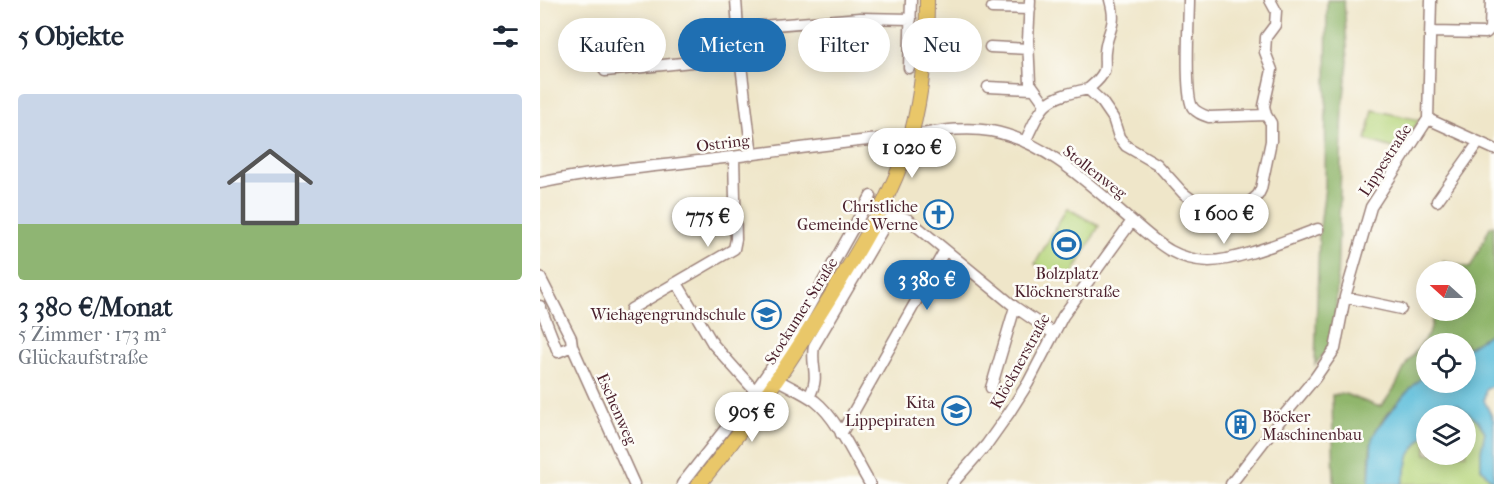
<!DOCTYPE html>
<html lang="de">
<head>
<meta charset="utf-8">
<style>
  :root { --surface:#fff; --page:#f6f6f7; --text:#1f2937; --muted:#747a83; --accent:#1f6fb2 }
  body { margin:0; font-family:"IM FELL French Canon",serif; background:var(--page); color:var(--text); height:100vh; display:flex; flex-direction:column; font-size:22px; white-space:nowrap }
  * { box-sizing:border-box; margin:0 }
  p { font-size:20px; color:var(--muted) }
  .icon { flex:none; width:33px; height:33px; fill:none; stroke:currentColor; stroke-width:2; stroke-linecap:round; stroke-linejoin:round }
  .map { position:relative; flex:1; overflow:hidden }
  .panel { display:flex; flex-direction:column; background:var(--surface); width:540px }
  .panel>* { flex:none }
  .top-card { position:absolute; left:18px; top:18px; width:570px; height:54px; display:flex; gap:12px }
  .needle { width:39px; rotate:291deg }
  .buttons { position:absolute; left:876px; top:261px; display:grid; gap:12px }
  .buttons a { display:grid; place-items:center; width:60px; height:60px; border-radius:50%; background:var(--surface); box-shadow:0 3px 15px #0003; font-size:30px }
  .price { position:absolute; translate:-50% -51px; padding:0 14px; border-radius:21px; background:#fff; color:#222; font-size:20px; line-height:39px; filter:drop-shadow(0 2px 3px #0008) }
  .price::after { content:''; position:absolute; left:50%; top:36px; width:18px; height:14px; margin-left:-9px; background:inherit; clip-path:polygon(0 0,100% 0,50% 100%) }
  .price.current { background:var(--accent); color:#fff }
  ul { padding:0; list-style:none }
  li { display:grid; align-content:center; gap:12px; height:318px; padding:0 18px }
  li span { display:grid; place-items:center; height:186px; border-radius:6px; color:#555 }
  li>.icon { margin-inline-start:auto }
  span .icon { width:108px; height:108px; fill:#fffc; stroke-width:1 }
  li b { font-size:26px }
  h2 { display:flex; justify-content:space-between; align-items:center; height:72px; padding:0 18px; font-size:26px }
  .tag { padding:0 21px; border-radius:27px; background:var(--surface); box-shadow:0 3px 15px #0003; font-size:21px; line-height:54px }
  .tag.current { background:var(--accent); color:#fff }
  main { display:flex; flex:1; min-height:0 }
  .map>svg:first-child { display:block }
</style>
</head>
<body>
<main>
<section class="panel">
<h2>5 Objekte<svg class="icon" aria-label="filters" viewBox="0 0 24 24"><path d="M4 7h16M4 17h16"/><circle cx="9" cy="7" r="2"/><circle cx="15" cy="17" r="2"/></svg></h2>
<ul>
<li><span style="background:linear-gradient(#c9d6e8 70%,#8fb573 0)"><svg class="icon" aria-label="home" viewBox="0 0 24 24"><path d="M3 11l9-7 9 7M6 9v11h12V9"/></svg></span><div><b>3 380 €/Monat</b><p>5 Zimmer · 173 m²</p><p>Glückaufstraße</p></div></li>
</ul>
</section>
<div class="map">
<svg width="954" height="484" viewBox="0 0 954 484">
  <rect width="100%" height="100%" fill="#fdfcf7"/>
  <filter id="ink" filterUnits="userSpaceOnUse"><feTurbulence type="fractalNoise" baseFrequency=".0167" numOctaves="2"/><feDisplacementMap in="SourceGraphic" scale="12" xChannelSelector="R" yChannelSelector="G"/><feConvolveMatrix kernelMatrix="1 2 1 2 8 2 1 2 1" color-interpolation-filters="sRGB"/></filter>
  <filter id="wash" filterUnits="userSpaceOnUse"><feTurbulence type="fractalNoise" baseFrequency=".008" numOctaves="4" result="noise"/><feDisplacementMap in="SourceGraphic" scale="24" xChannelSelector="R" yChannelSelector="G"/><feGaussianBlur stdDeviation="1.35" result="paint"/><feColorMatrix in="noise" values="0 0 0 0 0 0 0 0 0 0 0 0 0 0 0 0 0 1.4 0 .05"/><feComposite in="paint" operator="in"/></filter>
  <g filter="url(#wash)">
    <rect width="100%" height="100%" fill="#efe6c9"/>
    <path fill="#b6d57c" stroke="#807a54" stroke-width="1.5" d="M833 110 879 120 860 150 826 140Z
      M527 208 559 226 528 282 495 264Z
      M917 404 938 421 945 432 941 450V468L954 484H862L870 454 886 433V454H926V416L901 415Z"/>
    <path fill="#90b66c" stroke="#6d6a4c" stroke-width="1.5" d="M787 0H804L808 62 803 105 796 311 790 346 775 365 779 235 785 187Z
      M954 225V331L926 349V344H886V373C871 389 840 417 833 437 828 451 830 470 829 484H794L792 395 805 394 837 406H842L855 387 867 363 890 332 894 311 926 310V272L901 271 903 261 930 268 950 227Z"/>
    <path fill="#5cbdda" stroke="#536e82" stroke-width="1.5" d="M954 331V386L946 388 944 400 954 421V483L941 468V450L945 432 938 421 917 404 901 415 886 416V433L870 454 862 484H829L832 439 837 429 864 395 886 373V382H926V349Z"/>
  </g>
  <g filter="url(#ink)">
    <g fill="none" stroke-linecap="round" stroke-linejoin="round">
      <defs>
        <path id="minor" d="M196 0 200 57 212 155
          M490 0 488 40 490 83 505 104
          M570 0C578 27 567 29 565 52 564 58 566 66 564 71 561 79 554 84 548 89L562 102 573 118 579 137 586 146 617 164 643 193 659 205 702 206 710 202 718 195 721 189 731 141V123L726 115 724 106 732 70 725 52 726 37 735 25 736 11 730 0
          M649 0C649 18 644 97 653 108 657 113 663 115 669 117L726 115
          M452 8 490 9
          M198 28 320 18 371 19
          M891 32 946 33 950 29 951 0
          M450 47 489 49
          M369 68 371 0
          M65 71 200 57
          M448 87 493 89
          M888 119 954 149
          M485 142C503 103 504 98 548 89
          M0 183C55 171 111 167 167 160 228 153 289 143 351 138 385 135 416 125 451 131 506 141 550 185 591 220 617 242 633 260 669 261 698 261 749 239 778 229
          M897 201 939 142
          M0 277 31 338 32 346 94 484
          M137 283 173 344 215 391
          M805 297 861 309
          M0 306 18 352 32 346
          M91 309 194 249 196 239 194 157
          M238 380C250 387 264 393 275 401 298 419 315 459 330 484
          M451 388 475 307
          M269 397C281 375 270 367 274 346L348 220 356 215 369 220 475 307 513 333
          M301 434 405 250
          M142 484 215 391 248 344 331 196
          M412 484 447 444 469 413 488 383 523 316 592 221
          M691 484 745 414 775 378 795 349 805 297 831 207 888 119 891 0"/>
        <path id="major" d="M159 484C207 426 248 365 287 302 320 249 353 195 371 135 382 95 387 42 387 0"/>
      </defs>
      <use href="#minor" stroke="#9c827a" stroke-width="13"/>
      <use href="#major" stroke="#9c827a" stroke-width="16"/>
      <use href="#minor" stroke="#fff" stroke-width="10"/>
      <use href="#major" stroke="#e9c769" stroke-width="14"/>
    </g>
  </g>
  <defs>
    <symbol id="church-ring" viewBox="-11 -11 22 22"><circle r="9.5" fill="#fdfcf7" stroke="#1f6fb2" stroke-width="1.5"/><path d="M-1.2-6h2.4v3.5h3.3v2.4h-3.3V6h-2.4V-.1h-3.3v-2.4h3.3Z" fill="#1f6fb2"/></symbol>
    <symbol id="stadium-ring" viewBox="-11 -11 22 22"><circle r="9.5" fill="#fdfcf7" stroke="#1f6fb2" stroke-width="1.5"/><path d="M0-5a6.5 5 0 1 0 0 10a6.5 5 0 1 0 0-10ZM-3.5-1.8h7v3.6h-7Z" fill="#1f6fb2"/></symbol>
    <symbol id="school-ring" viewBox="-11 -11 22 22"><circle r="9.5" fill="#fdfcf7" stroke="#1f6fb2" stroke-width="1.5"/><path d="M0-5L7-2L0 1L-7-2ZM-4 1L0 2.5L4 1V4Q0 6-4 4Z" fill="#1f6fb2"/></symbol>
    <symbol id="building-ring" viewBox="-11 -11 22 22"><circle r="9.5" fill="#fdfcf7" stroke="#1f6fb2" stroke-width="1.5"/><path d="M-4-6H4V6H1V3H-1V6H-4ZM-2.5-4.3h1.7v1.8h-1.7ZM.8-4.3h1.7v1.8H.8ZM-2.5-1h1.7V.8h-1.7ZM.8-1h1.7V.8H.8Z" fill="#1f6fb2"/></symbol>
  </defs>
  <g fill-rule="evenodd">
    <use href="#church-ring" x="382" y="198" width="33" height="33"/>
    <use href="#stadium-ring" x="510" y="228" width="33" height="33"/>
    <use href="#school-ring" x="210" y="298" width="33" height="33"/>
    <use href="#school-ring" x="400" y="394" width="33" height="33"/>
    <use href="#building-ring" x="684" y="408" width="33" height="33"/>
  </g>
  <g text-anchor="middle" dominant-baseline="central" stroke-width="5" stroke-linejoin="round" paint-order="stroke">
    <g font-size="16" fill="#4a1f2b" stroke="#fdfcf7">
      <text transform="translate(183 143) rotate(-7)">Ostring</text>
      <text transform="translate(845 160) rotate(-57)">Lippestraße</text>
      <text transform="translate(555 172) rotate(38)">Stollenweg</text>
      <text transform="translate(261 311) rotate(-58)">Stockumer Straße</text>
      <text transform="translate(480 361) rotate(-61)">Klöcknerstraße</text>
      <text transform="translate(77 409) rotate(66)">Eschenweg</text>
    </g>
    <g font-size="16" fill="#4a1f2b" stroke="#fdfcf7" text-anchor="end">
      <text x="378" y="206">Christliche<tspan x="378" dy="18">Gemeinde Werne</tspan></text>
      <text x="527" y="273" text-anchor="middle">Bolzplatz<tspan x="527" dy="18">Klöcknerstraße</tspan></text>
      <text x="206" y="314">Wiehagengrundschule</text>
      <text x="395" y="402">Kita<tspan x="395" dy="18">Lippepiraten</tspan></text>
      <text x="722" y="416" text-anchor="start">Böcker<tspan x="722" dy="18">Maschinenbau</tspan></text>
    </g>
  </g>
</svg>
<div class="buttons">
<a><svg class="needle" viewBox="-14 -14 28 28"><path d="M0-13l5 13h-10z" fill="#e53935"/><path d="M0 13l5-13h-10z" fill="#747a83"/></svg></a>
<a><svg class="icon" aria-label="locate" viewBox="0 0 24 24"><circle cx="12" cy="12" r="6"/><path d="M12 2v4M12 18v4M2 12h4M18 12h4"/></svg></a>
<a><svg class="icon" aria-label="layers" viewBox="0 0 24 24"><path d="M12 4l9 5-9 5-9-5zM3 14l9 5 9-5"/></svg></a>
</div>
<b class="price" style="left:372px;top:179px">1 020 €</b>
<b class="price" style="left:684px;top:245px">1 600 €</b>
<b class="price" style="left:168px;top:248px">775 €</b>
<b class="price current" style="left:387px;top:311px">3 380 €</b>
<b class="price" style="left:212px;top:443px">905 €</b>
<div class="top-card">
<a class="tag">Kaufen</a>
<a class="tag current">Mieten</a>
<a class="tag">Filter</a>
<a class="tag">Neu</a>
</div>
</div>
</main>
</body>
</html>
